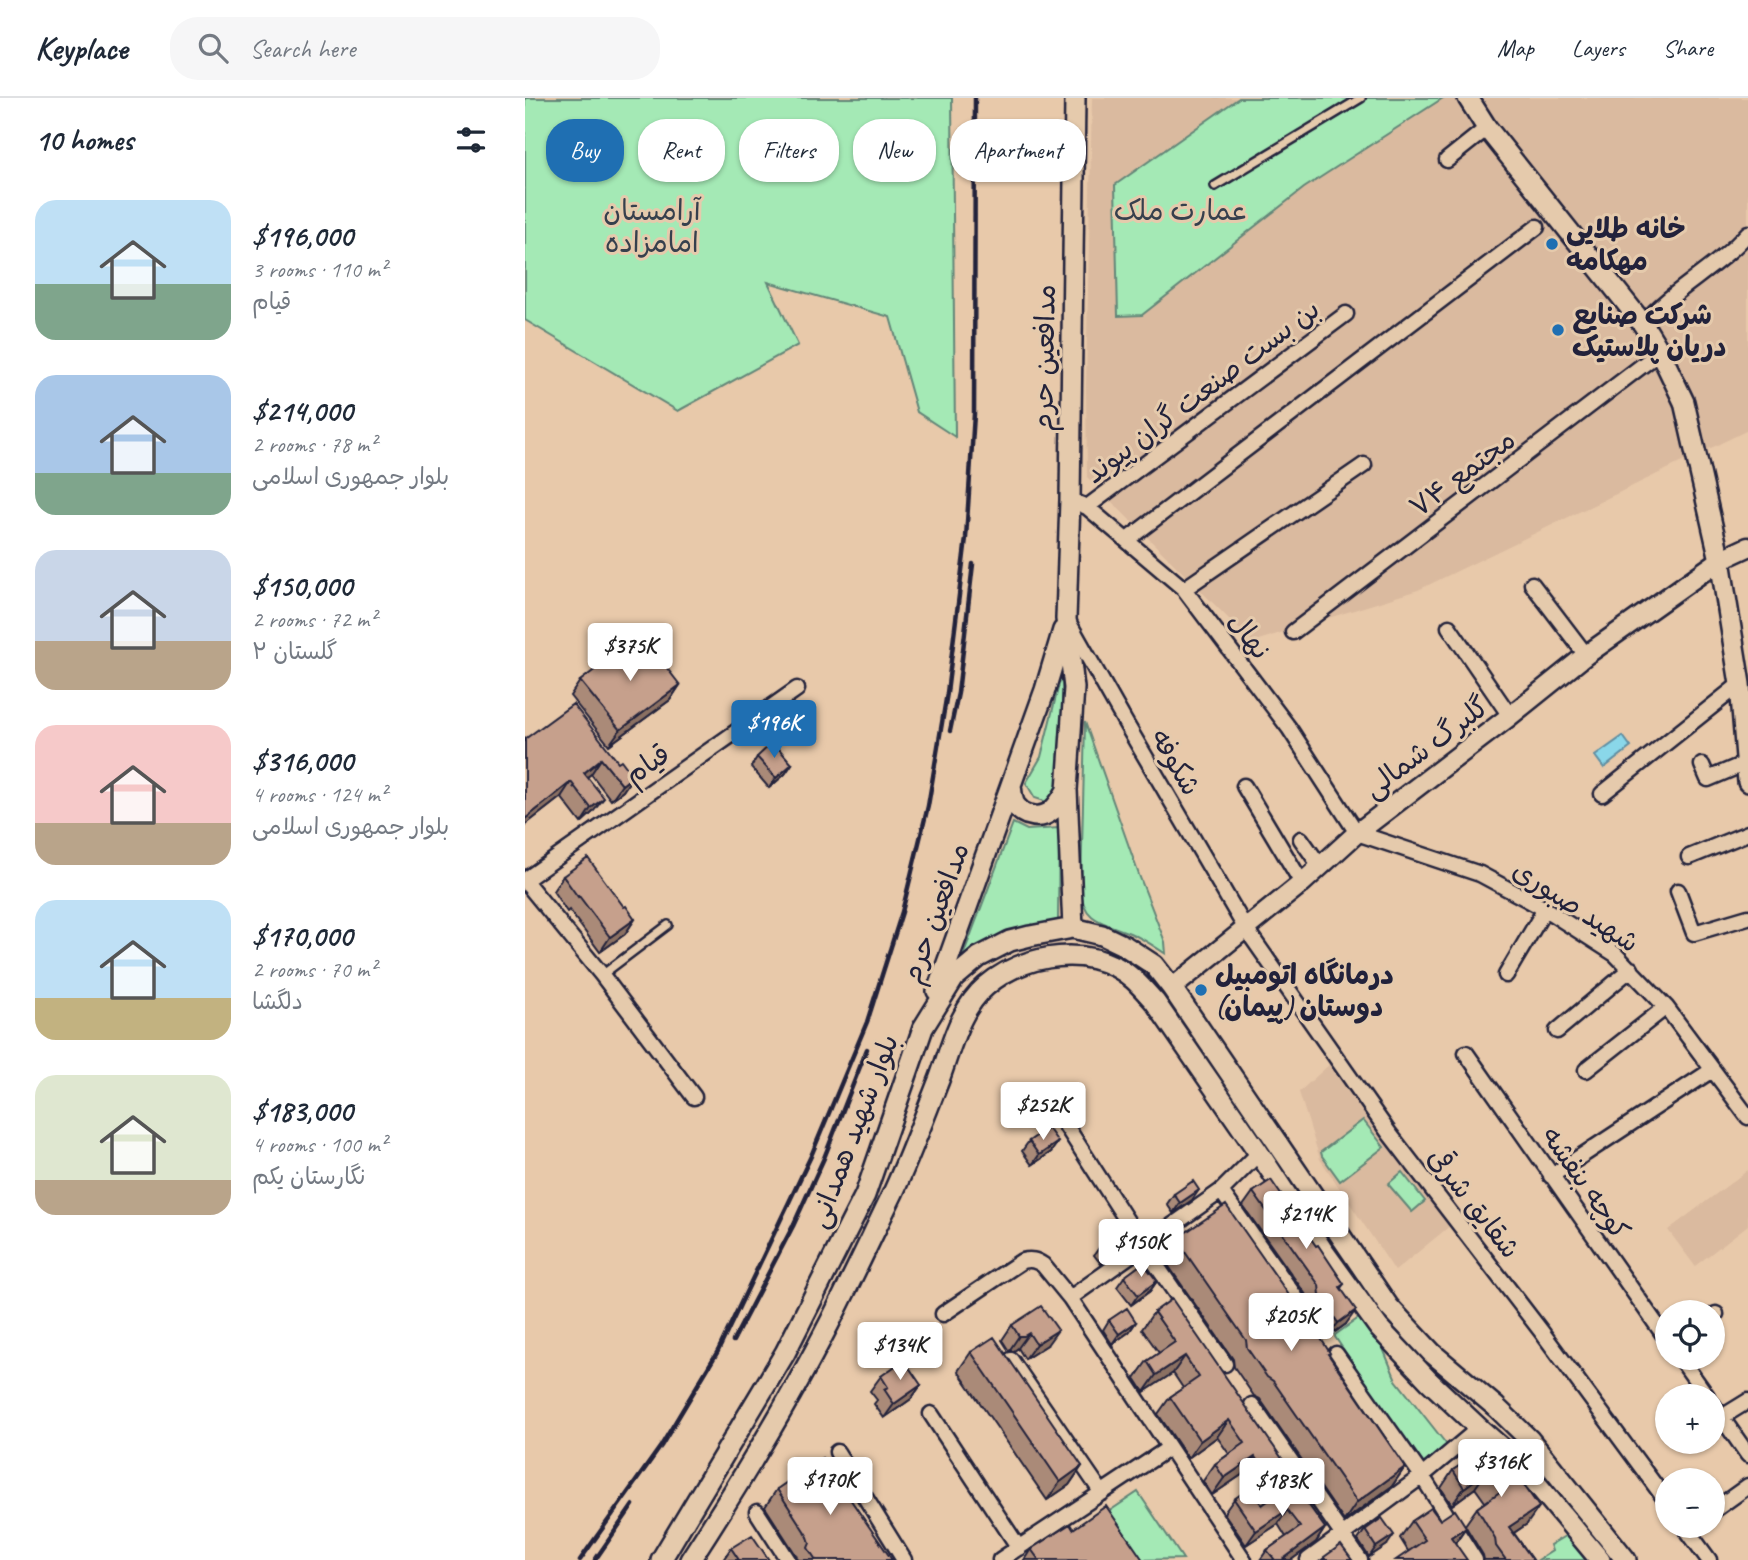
<!DOCTYPE html>
<html lang="en">
<head>
<meta charset="utf-8">
<style>
  :root { --surface:#fff; --page:#f6f6f7; --text:#1f2937; --muted:#747a83; --line:#e0e1e3; --accent:#1f6fb2 }
  body { margin:0; font-family:Caveat,"Playpen Sans Arabic",sans-serif; background:var(--page); color:var(--text); height:100vh; display:flex; flex-direction:column; font-size:26px; white-space:nowrap }
  * { box-sizing:border-box; margin:0 }
  p { font-size:23px; color:var(--muted) }
  .icon { flex:none; width:38px; height:38px; fill:none; stroke:currentColor; stroke-width:2; stroke-linecap:round; stroke-linejoin:round }
  .map { position:relative; flex:1; overflow:hidden }
  .side { display:flex; flex-direction:column; background:var(--surface); width:525px }
  .side>* { flex:none }
  .top-card { position:absolute; left:21px; top:21px; width:665px; height:63px; display:flex; gap:14px }
  .tools { position:absolute; left:1130px; top:1202px; display:grid; gap:14px }
  .tools a { display:grid; place-items:center; width:70px; height:70px; border-radius:50%; background:var(--surface); box-shadow:0 2px 5px #0004; font-size:35px }
  .price { position:absolute; translate:-50% -60px; padding:0 16px; border-radius:7px; background:#fff; color:#222; font-size:23px; line-height:46px; filter:drop-shadow(0 2px 4px #0008) }
  .price::after { content:''; position:absolute; left:50%; top:42px; width:21px; height:16px; margin-left:-10px; background:inherit; clip-path:polygon(0 0,100% 0,50% 100%) }
  .price.selected { background:var(--accent); color:#fff }
  ul { padding:0; list-style:none }
  li { display:flex; align-items:center; gap:21px; height:175px; padding:0 35px }
  li span { display:grid; place-items:center; flex:none; width:196px; height:140px; border-radius:21px; color:#555 }
  li>.icon { margin-inline-start:auto }
  span .icon { width:84px; height:84px; fill:#fffc; stroke-width:1 }
  li b { font-size:30px }
  h2 { display:flex; justify-content:space-between; align-items:center; height:84px; padding:0 35px; font-size:30px }
  .chip { padding:0 24px; border-radius:28px; background:var(--surface); box-shadow:0 2px 5px #0004; font-size:24px; line-height:63px }
  .chip.selected { background:var(--accent); color:#fff }
  header { display:flex; align-items:center; gap:42px; box-sizing:border-box; height:98px; padding:0 35px; background:var(--surface); border-bottom:2px solid var(--line) }
  header strong { font-size:33px }
  nav { display:flex; gap:38px; margin-inline-start:auto; font-size:24px }
  .search { width:490px; height:63px; background:var(--page); display:flex; align-items:center; gap:18px; box-sizing:border-box; padding:0 24px; border-radius:28px; color:var(--muted); font-size:26px }
  main { display:flex; flex:1; min-height:0 }
  .map>svg:first-child { display:block }
</style>
</head>
<body>
<header>
<strong>Keyplace</strong>
<div class="search"><svg class="icon" aria-label="search" viewBox="0 0 24 24"><circle cx="10" cy="10" r="6"/><path d="M15 15l6 6"/></svg>Search here</div>
<nav><a>Map</a><a>Layers</a><a>Share</a></nav>
</header>
<main>
<section class="side">
<h2>10 homes<svg class="icon" aria-label="filters" viewBox="0 0 24 24"><path d="M4 7h16M4 17h16"/><circle cx="9" cy="7" r="2"/><circle cx="15" cy="17" r="2"/></svg></h2>
<ul>
<li><span style="background:linear-gradient(#bfe0f5 60%,#7fa58c 0)"><svg class="icon" aria-label="home" viewBox="0 0 24 24"><path d="M3 11l9-7 9 7M6 9v11h12V9"/></svg></span><div><b>$196,000</b><p>3 rooms · 110 m²</p><p>قیام</p></div></li>
<li><span style="background:linear-gradient(#a9c7e8 70%,#7fa58c 0)"><svg class="icon" aria-label="home" viewBox="0 0 24 24"><path d="M3 11l9-7 9 7M6 9v11h12V9"/></svg></span><div><b>$214,000</b><p>2 rooms · 78 m²</p><p>بلوار جمهوری اسلامی</p></div></li>
<li><span style="background:linear-gradient(#c9d6e8 65%,#b9a48a 0)"><svg class="icon" aria-label="home" viewBox="0 0 24 24"><path d="M3 11l9-7 9 7M6 9v11h12V9"/></svg></span><div><b>$150,000</b><p>2 rooms · 72 m²</p><p>گلستان ۲</p></div></li>
<li><span style="background:linear-gradient(#f6c9c9 70%,#b9a48a 0)"><svg class="icon" aria-label="home" viewBox="0 0 24 24"><path d="M3 11l9-7 9 7M6 9v11h12V9"/></svg></span><div><b>$316,000</b><p>4 rooms · 124 m²</p><p>بلوار جمهوری اسلامی</p></div></li>
<li><span style="background:linear-gradient(#bfe0f5 70%,#c2b280 0)"><svg class="icon" aria-label="home" viewBox="0 0 24 24"><path d="M3 11l9-7 9 7M6 9v11h12V9"/></svg></span><div><b>$170,000</b><p>2 rooms · 70 m²</p><p>دلگشا</p></div></li>
<li><span style="background:linear-gradient(#dfe7d0 75%,#b9a48a 0)"><svg class="icon" aria-label="home" viewBox="0 0 24 24"><path d="M3 11l9-7 9 7M6 9v11h12V9"/></svg></span><div><b>$183,000</b><p>4 rooms · 100 m²</p><p>نگارستان یکم</p></div></li>
</ul>
</section>
<div class="map">
<svg width="1223" height="1462" viewBox="0 0 1223 1462">
  <rect width="100%" height="100%" fill="#e8c9aa"/>
  <filter id="ink" filterUnits="userSpaceOnUse"><feTurbulence type="fractalNoise" baseFrequency=".0143" numOctaves="2"/><feDisplacementMap in="SourceGraphic" scale="14" xChannelSelector="R" yChannelSelector="G"/><feConvolveMatrix kernelMatrix="1 2 1 2 8 2 1 2 1" color-interpolation-filters="sRGB"/></filter>
  <g filter="url(#ink)">
    <path fill="#daba9f" d="M567 0H1223V332L893 492 727 544 562 379 561 290Z
      M805 966 926 1127 870 1173 795 1061 774 994Z
      M1223 1072V1127L1170 1168 1143 1132Z"/>
    <path fill="#a4e9b5" stroke="#638678" stroke-width="2" d="M0 0H427L430 339 392 314 365 219 243 184 273 247 153 313 0 222Z
      M714 0H918L779 90 617 217 593 218 590 87Z
      M537 574V653L534 686 525 705 510 700 501 685 516 659Z
      M560 624 614 777 640 844 641 856C630 849 619 841 607 836 582 825 557 825 556 791Z
      M488 725 502 732 534 730 533 822 475 837 436 863Z
      M838 1022 859 1049 815 1083 797 1058 796 1054Z
      M877 1074 900 1103 887 1114 863 1086Z
      M838 1217 855 1243 871 1282 922 1347 897 1367 810 1239V1237Z
      M613 1394 658 1461 610 1462 580 1416Z
      M1045 1435 1063 1462H1013L1027 1453 1025 1447Z"/>
    <path fill="#8ad7e9" stroke="#608fa3" stroke-width="2" d="M1098 638 1106 649 1079 670 1070 658Z"/>
    <g fill="none" stroke-linecap="round" stroke-linejoin="round">
      <defs>
        <path id="service" d="M690 88 836 0
          M77 877 143 827"/>
        <path id="minor" d="M922 62 962 30
          M1118 226C1148 191 1192 170 1223 135
          M545 402 562 409 659 491 764 630 832 735 955 776 1020 811 1090 856 1141 909 1223 1019
          M562 409 821 216
          M602 442 1012 129
          M1007 486 1061 557
          M659 491 839 367
          M544 525 600 624 721 831 864 1035 1016 1233 1143 1405
          M924 529 985 618
          M768 534 1135 254
          M1177 667 1183 681 1221 665
          M719 688 777 785
          M1077 696 1215 586
          M776 741 795 768
          M1164 759 1223 735
          M0 782 272 591
          M0 783 77 877 169 999
          M1153 793 1169 835 1223 819
          M981 877 1020 811
          M1032 933 1106 871
          M941 955 1143 1243
          M1061 972 1141 909
          M538 1023 618 1148 700 1266
          M1026 1078 1187 972
          M696 1093 776 1207
          M545 1200 696 1093 734 1055
          M418 1216 497 1163C506 1161 511 1162 518 1167L545 1200 719 1462
          M1188 1218 1191 1216
          M811 1256 897 1378 950 1462
          M1155 1260 1182 1298
          M486 1262 577 1395
          M727 1307 835 1462
          M1188 1307 1223 1357
          M406 1316 494 1450
          M1197 1319 1223 1303
          M312 1354 379 1462
          M1188 1413 1223 1388
          M232 1414 263 1462
          M1159 1428 1184 1462
          M475 1462 644 1350
          M783 1462 897 1378 954 1330"/>
        <path id="tertiary" d="M647 890 777 785 832 735 985 618 1061 557 1195 462 1223 449"/>
        <path id="secondary" d="M943 0 962 30 1118 226 1135 254 1159 304 1195 462 1215 586 1223 684
          M486 687C487 694 487 703 491 708 495 713 499 716 505 717 524 723 534 706 542 692
          M548 830 542 692 549 590 541 521 545 402 550 0
          M412 893 520 592 538 532
          M136 1462 260 1255 340 1097 398 930 429 880 454 859 485 843 505 838 548 830 577 837 600 848 629 867 647 890 864 1209 907 1255 971 1309 1004 1341 1101 1462
          M165 1462C215 1385 263 1306 305 1224 327 1181 347 1138 368 1095 385 1058 399 1020 414 982 426 950 434 911 461 888 495 859 550 848 591 869 607 877 618 891 630 904L734 1055 797 1151 854 1230 904 1283 954 1330 996 1367 1075 1462"/>
      </defs>
      <use href="#service" stroke="#22223b" stroke-width="12"/>
      <use href="#minor" stroke="#22223b" stroke-width="19"/>
      <use href="#tertiary" stroke="#22223b" stroke-width="23"/>
      <use href="#secondary" stroke="#22223b" stroke-width="24"/>
      <use href="#service" stroke="#e5caac" stroke-width="7"/>
      <use href="#minor" stroke="#e5caac" stroke-width="14"/>
      <use href="#tertiary" stroke="#e5caac" stroke-width="18"/>
      <use href="#secondary" stroke="#e5caac" stroke-width="19"/>
      <path stroke="#22223b" stroke-width="4.5" d="M425 633 433 595 448 466
        M208 1243 268 1128 299 1060 342 951
        M55 1462 136 1348 193 1253 286 1058 342 924 377 814 403 708 422 595 441 440 449 316 450 0
        M70 1462 108 1407"/>
    </g>
    <path fill="#aa8a78" stroke="#22223b" stroke-width="2" d="M55 583 155 587 145 602 84 647 45 598Z
      M0 641 93 664 108 678 98 693 86 702 66 676 62 679 68 714 56 725 36 699 0 727Z
      M232 659 267 666 260 676 244 690 226 669Z
      M38 778 99 809 110 821 100 836 75 854 44 812 42 814 28 793Z
      M504 1043 526 1054 507 1067 497 1053Z
      M728 1094 791 1148 819 1186 816 1190 821 1226 803 1239 785 1211 784 1201 718 1108Z
      M649 1096 667 1102 648 1115 642 1106Z
      M651 1141 804 1256 880 1369 867 1388 819 1423 735 1301 729 1298 709 1269 708 1261 638 1160Z
      M601 1143 594 1153 576 1166 569 1157 576 1147Z
      M599 1179 632 1183 625 1193 606 1207 592 1189Z
      M629 1214 746 1379 728 1391 718 1376 687 1397 678 1383 690 1366 704 1356 692 1339 663 1360 633 1316 645 1299 658 1290 648 1275 619 1294 610 1280 622 1263 634 1255 617 1231Z
      M584 1222 611 1224 604 1234 587 1246 578 1232Z
      M487 1227 522 1247 500 1261 493 1250 489 1253H484L477 1242Z
      M446 1254 557 1368 544 1387 522 1402 433 1273Z
      M356 1278 396 1287 386 1301 359 1320 349 1306 352 1302 345 1293Z
      M970 1345 1002 1426 989 1435 1008 1462H959L958 1457 941 1429 930 1445 883 1453 875 1440 887 1423 915 1422 940 1427 952 1410 960 1404 950 1390 927 1407 916 1390 928 1372Z
      M768 1385 800 1430 791 1444 766 1462H735L742 1452 761 1439 753 1426 721 1447 699 1415 709 1401 737 1407Z
      M252 1391 367 1462H273L271 1457 240 1409Z
      M548 1431 618 1462H499L506 1451Z
      M840 1432 862 1447 844 1459 833 1442Z
      M206 1450 244 1462H198Z"/>
    <path fill="#8b7062" stroke="#22223b" stroke-width="2" d="M155 587 145 602 84 647 95 632Z
      M76 661 66 676 48 690 59 675Z
      M267 666 260 676 244 690 251 680Z
      M108 678 98 693 86 702 97 687Z
      M46 684 36 699 0 727V721Z
      M79 700 68 714 56 725 66 710Z
      M110 821 100 836 75 854 85 839Z
      M533 1044 526 1054 507 1067 514 1057Z
      M674 1092 667 1102 648 1115 655 1105Z
      M601 1143 594 1153 576 1166 583 1157Z
      M632 1183 625 1193 606 1207 613 1197Z
      M831 1212 821 1226 803 1239 813 1225Z
      M611 1224 604 1234 587 1246 594 1236Z
      M533 1232 522 1247 500 1261 511 1246Z
      M504 1235 493 1250 489 1253H484L494 1238Z
      M660 1258 648 1275 619 1294 631 1277Z
      M396 1287 386 1301 359 1320 369 1306Z
      M704 1322 692 1339 663 1360 675 1343Z
      M730 1359 718 1376 687 1397 699 1380Z
      M758 1362 746 1379 728 1391 740 1374Z
      M557 1368 544 1387 522 1402 535 1384Z
      M880 1369 867 1388 819 1423 832 1404Z
      M962 1373 950 1390 927 1407 939 1390Z
      M1014 1409 1002 1426 972 1446 984 1429Z
      M762 1412 753 1426 721 1447 731 1433Z
      M941 1429 929 1446 926 1439Z
      M800 1430 791 1444 766 1462H757Z
      M869 1437 862 1447 844 1459 851 1449Z"/>
    <path fill="#c6a08c" stroke="#22223b" stroke-width="2" d="M117 538 155 587 95 632 55 583 80 564 81 566Z
      M48 606 93 664 96 662 108 678 97 687 76 661 59 675 79 700 66 710 46 684 0 721V641Z
      M248 644 267 666 251 680 232 659Z
      M63 760 99 809 101 808 110 821 85 839 54 798 53 799 38 778Z
      M523 1030 533 1044 514 1057 504 1043Z
      M746 1082 791 1148 793 1147 819 1186 815 1189 831 1212 813 1225 795 1197 794 1187 728 1094Z
      M668 1083 674 1092 655 1105 649 1096Z
      M701 1107 794 1240 795 1239 805 1255 803 1256 880 1369 832 1404 748 1283 742 1279 722 1250 721 1242 651 1141Z
      M595 1134 601 1143 583 1157 576 1147Z
      M618 1165 632 1183 613 1197 599 1179Z
      M647 1201 758 1362 740 1374 730 1359 699 1380 690 1366 720 1345 704 1322 675 1343 645 1299 674 1279 660 1258 631 1277 622 1263 650 1244 629 1214Z
      M516 1208 533 1232 511 1246 504 1235 499 1238H494L487 1227Z
      M602 1210 611 1224 594 1236 584 1222Z
      M469 1239 557 1368 535 1384 446 1254Z
      M379 1262 396 1287 369 1306 359 1291 363 1289 356 1278Z
      M970 1345 1014 1409 984 1429 1008 1462H981L971 1448 970 1440 952 1410 976 1393 962 1373 939 1390 928 1372Z
      M297 1360 367 1462H291L283 1450 285 1445 283 1439 252 1391Z
      M768 1385 800 1430 757 1462H750L742 1452 775 1429 762 1412 731 1433 709 1401 725 1390 737 1407Z
      M581 1408 618 1462H514L506 1451 545 1426 548 1431Z
      M906 1410 915 1422 930 1412 941 1429 926 1439 942 1462H871L900 1442 887 1423Z
      M857 1420 869 1437 851 1449 840 1432Z
      M227 1437 244 1462H214L206 1450Z
      M816 1447 827 1462H799L800 1461 799 1459Z"/>
  </g>
  <g fill="#1f6fb2" stroke="#e5caac" stroke-width="2.5">
    <circle cx="1027" cy="146" r="7"/>
    <circle cx="1033" cy="232" r="7"/>
    <circle cx="676" cy="892" r="7"/>
  </g>
  <g text-anchor="middle" dominant-baseline="central" stroke-width="6" stroke-linejoin="round" paint-order="stroke">
    <g font-size="28" fill="#36404d" stroke="#e5caac">
      <text x="127" y="112">آرامستان<tspan x="127" dy="32">امامزاده</tspan></text>
      <text x="656" y="112">عمارت ملک</text>
    </g>
    <g font-size="28" font-weight="bold" fill="#22223b" stroke="#e5caac" text-anchor="start">
      <text x="1041" y="130">خانه طلایی<tspan x="1041" dy="32">مهکامه</tspan></text>
      <text x="1047" y="216">شرکت صنایع<tspan x="1047" dy="32">دریان پلاستیک</tspan></text>
      <text x="690" y="876">درمانگاه اتومبیل<tspan x="690" dy="32">دوستان (پیمان)</tspan></text>
    </g>
    <g font-size="28" fill="#22223b" stroke="#e5caac">
      <text transform="translate(519 260) rotate(-89)">مدافعین حرم</text>
      <text transform="translate(677 293) rotate(-37)">بن بست صنعت گران پیوند</text>
      <text transform="translate(937 375) rotate(-37)">مجتمع ۷۴</text>
      <text transform="translate(725 538) rotate(53)">نهال</text>
      <text transform="translate(901 649) rotate(-37)">گلبرگ شمالی</text>
      <text transform="translate(651 664) rotate(60)">شکوفه</text>
      <text transform="translate(122 666) rotate(-35)">قیام</text>
      <text transform="translate(1051 808) rotate(33)">شهید صبوری</text>
      <text transform="translate(410 815) rotate(-70)">مدافعین حرم</text>
      <text transform="translate(328 1033) rotate(-69)">بلوار شهید همدانی</text>
      <text transform="translate(1061 1085) rotate(55)">کوچه بنفشه</text>
      <text transform="translate(949 1105) rotate(52)">شقایق شرقی</text>
    </g>
  </g>
</svg>
<div class="tools">
<a><svg class="icon" aria-label="locate" viewBox="0 0 24 24"><circle cx="12" cy="12" r="6"/><path d="M12 2v4M12 18v4M2 12h4M18 12h4"/></svg></a>
<a>+</a>
<a>−</a>
</div>
<b class="price" style="left:105px;top:585px">$375K</b>
<b class="price selected" style="left:249px;top:662px">$196K</b>
<b class="price" style="left:518px;top:1044px">$252K</b>
<b class="price" style="left:781px;top:1153px">$214K</b>
<b class="price" style="left:616px;top:1181px">$150K</b>
<b class="price" style="left:766px;top:1255px">$205K</b>
<b class="price" style="left:375px;top:1284px">$134K</b>
<b class="price" style="left:976px;top:1401px">$316K</b>
<b class="price" style="left:305px;top:1419px">$170K</b>
<b class="price" style="left:757px;top:1420px">$183K</b>
<div class="top-card">
<a class="chip selected">Buy</a>
<a class="chip">Rent</a>
<a class="chip">Filters</a>
<a class="chip">New</a>
<a class="chip">Apartment</a>
</div>
</div>
</main>
</body>
</html>
